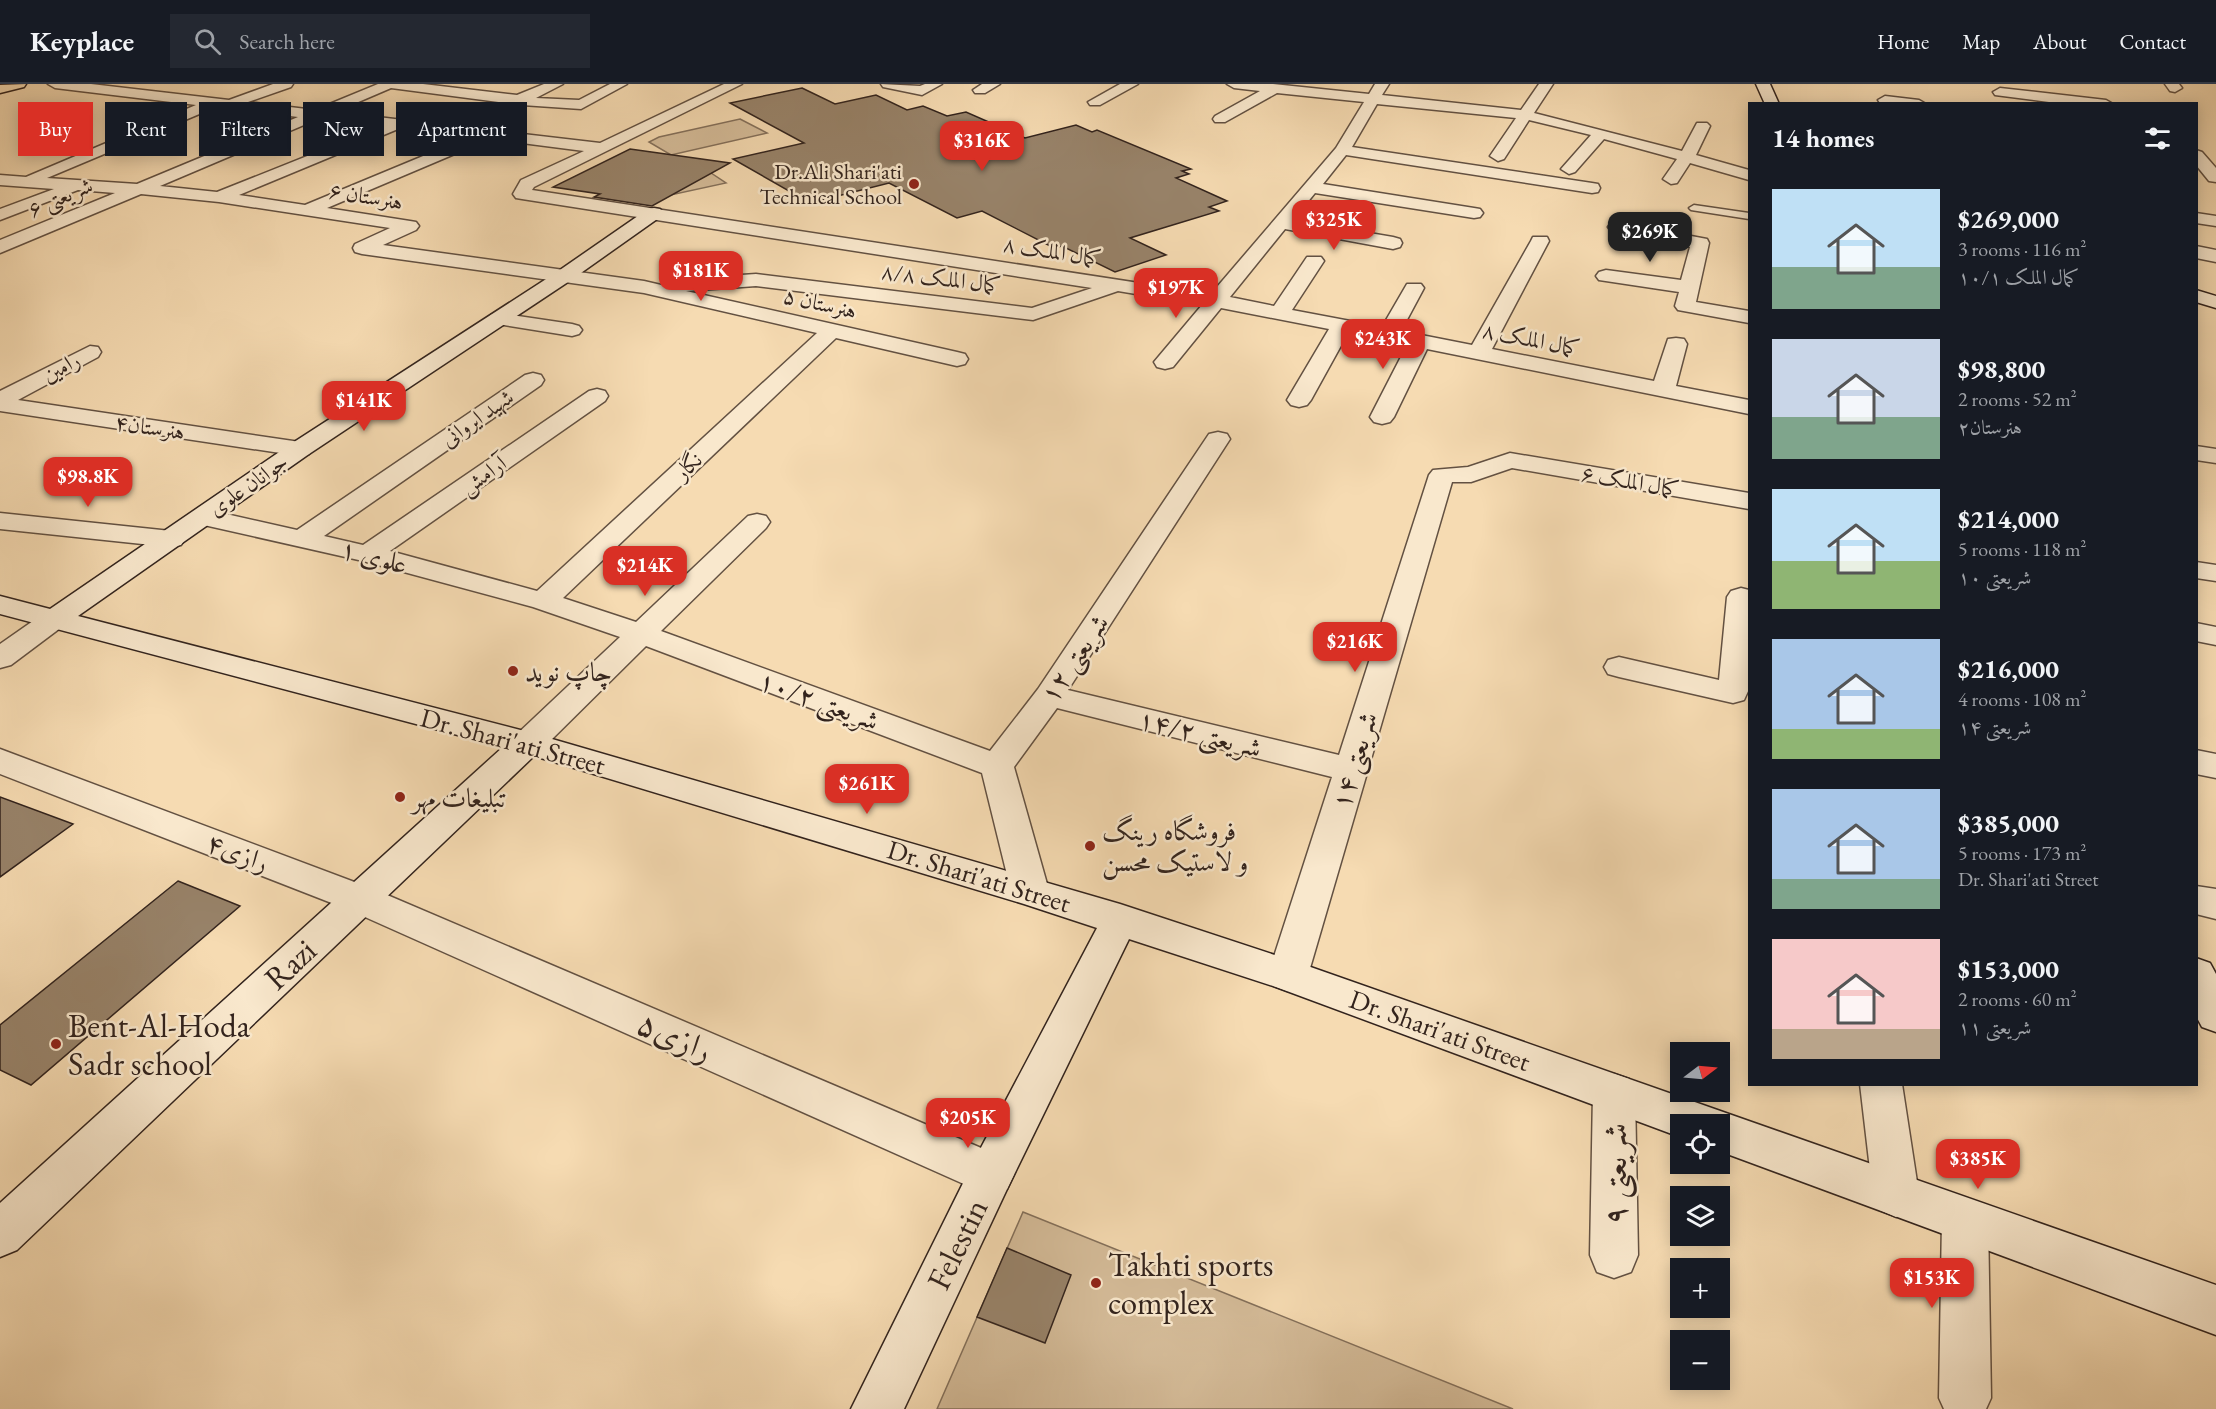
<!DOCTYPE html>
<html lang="en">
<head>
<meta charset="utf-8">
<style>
  :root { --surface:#171b24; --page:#242831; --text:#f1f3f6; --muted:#9ea1a6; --line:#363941; --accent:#d93025 }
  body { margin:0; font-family:"EB Garamond",Amiri,serif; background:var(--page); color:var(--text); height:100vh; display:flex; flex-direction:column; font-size:22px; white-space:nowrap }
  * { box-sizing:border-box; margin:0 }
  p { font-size:20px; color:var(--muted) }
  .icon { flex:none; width:33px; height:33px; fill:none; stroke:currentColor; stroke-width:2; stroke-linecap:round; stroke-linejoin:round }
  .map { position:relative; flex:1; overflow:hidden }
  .drawer { position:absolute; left:1748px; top:18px; width:450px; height:984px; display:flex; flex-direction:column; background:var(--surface); border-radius:0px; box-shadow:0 3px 15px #0003 }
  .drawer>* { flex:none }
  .hud { position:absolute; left:18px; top:18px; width:570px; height:54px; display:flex; gap:12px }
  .needle { width:39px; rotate:74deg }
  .buttons { position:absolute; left:1670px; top:958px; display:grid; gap:12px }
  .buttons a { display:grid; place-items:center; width:60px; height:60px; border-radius:0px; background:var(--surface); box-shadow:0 3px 15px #0003; font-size:30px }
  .price { position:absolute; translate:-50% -51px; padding:0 14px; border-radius:12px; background:var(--accent); color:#fff; font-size:20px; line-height:39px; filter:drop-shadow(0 2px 3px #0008) }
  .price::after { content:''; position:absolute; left:50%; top:36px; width:18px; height:14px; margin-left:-9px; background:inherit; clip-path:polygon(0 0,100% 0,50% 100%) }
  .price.active { background:#222; color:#fff }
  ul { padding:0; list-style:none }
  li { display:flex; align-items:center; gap:18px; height:150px; padding:0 24px }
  li span { display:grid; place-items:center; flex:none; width:168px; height:120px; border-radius:0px; color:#555 }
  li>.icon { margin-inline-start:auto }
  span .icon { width:72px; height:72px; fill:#fffc; stroke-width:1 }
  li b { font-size:26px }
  h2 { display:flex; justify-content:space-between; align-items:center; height:72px; padding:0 24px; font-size:26px }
  .pill { padding:0 21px; border-radius:0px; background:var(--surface); box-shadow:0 3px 15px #0003; font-size:21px; line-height:54px }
  .pill.active { background:var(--accent); color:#fff }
  header { display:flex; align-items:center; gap:36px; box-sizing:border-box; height:84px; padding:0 30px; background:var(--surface); border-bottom:2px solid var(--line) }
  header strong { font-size:28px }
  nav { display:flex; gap:33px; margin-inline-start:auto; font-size:21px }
  .search { width:420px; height:54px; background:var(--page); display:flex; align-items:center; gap:15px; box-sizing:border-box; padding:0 21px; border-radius:0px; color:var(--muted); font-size:22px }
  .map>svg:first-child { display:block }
</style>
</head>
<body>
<header>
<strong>Keyplace</strong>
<div class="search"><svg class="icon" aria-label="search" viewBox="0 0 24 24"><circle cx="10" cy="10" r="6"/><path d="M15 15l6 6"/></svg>Search here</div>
<nav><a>Home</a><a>Map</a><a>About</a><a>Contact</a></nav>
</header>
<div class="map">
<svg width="2216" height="1325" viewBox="0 0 2216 1325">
  <rect width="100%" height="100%" fill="#f6dbb2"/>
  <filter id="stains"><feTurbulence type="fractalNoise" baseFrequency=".00333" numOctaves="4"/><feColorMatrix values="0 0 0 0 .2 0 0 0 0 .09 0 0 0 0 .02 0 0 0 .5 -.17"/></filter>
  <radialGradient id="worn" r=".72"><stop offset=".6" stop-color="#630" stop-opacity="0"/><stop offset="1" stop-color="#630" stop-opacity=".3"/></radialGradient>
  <path fill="#d5bc99" stroke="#84705b" stroke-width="1.5" d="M740 35 767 49 671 71 649 58 659 53Z
    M699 81 726 99 666 112Z
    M1023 1128 1513 1325H937Z"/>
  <path fill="#98836a" stroke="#32231d" stroke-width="1.5" d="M802 4 835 20 876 11 907 26 923 22 947 32 966 28 1025 54 1076 41 1092 48 1097 46 1191 85 1182 87 1189 90 1176 94 1227 117 1209 123 1219 127 1130 154 1166 171 1115 188 1062 162 1054 164 982 127 957 134 889 99 810 119 733 75 804 59 730 19Z
    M630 65 730 79 652 122 594 113 600 110 553 103Z
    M0 713 73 740 0 793Z
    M178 797 240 822 31 1001 0 986V941Z
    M1007 1164 1071 1191 1045 1259 977 1233Z"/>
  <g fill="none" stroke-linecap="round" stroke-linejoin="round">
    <defs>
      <path id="lane" d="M1694 121 1749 129V135L1691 126 1689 124Z"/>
      <path id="street" d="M48 0H91L229 16 273 0H293L291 3 248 18 315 26 378 0H423L517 11 544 0H563L536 14 579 16 610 0H627L581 25 522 21 391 4 335 28 600 59 724 0H742L534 103 532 106 1211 210 1336 64 1364 18 1277 9 1225 38H1215L1213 35 1215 32 1260 7 1234 4 1227 0H1273L1369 10 1375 0H1389L1382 11 1521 26 1539 0H1553L1534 29 1682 67 1697 39H1707L1710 42 1696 71 1749 86V96L1690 79 1677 99 1671 100 1663 95 1677 75 1604 55 1575 88 1569 90 1561 85 1591 51 1529 36 1504 75 1498 77 1490 72 1516 34 1377 20 1352 63 1592 99 1598 100 1600 104 1598 108 1592 109 1346 71 1323 100 1474 124 1480 125 1483 129 1480 133 1474 134 1315 109 1293 136 1393 153 1400 155 1402 159 1400 163 1393 165 1285 145 1230 213 1274 222 1307 173H1321L1324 177 1292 226 1382 243 1407 200H1421L1424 204 1401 247 1472 261 1531 157 1533 153H1547L1549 157 1492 265 1654 297 1668 255 1676 254 1684 255 1687 260 1676 302 1749 316V330L1427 265 1394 333 1390 338 1382 340 1374 338 1370 333 1407 261 1348 249 1311 316 1307 321 1299 323 1291 321 1287 316 1329 245 1221 224 1173 283 1165 285 1157 283 1154 278 1202 221 1118 207 1033 236 756 202 686 207 957 268 965 270 968 275 965 280 957 282 836 254 563 514 636 538 748 432 757 430 766 432 770 438 766 444 661 547 990 667 1038 605 1209 350 1218 348 1227 350 1230 355 1068 606 1339 671 1429 391 1433 386 1468 383 1510 369 1749 409V425L1512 384 1471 398H1452L1308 891 1302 902 1288 907 1274 902 1268 891 1332 693 1057 624 1014 683 1049 807 1043 817 1030 821 1017 817 1011 807 982 689 646 562 540 667 528 670 516 667 512 659 516 651 620 553 533 523 363 477 195 439 191 433 195 427 204 425 297 446 525 291 533 289 541 291 544 296 541 301 324 452 363 461 589 307 597 305 605 307 608 312 605 317 390 467 537 507 817 249 644 209 362 170 355 168 353 164 355 160 390 144 219 118 141 110 0 169V156L115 109 78 106 0 136V125L54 105 0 101V91L26 93 196 21 55 4ZM216 23 298 33 137 100 47 94ZM318 35 380 43 217 108 160 102ZM398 45 469 53 305 121 239 111ZM490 55 584 67 521 96 513 110 516 114 522 115 1092 204 1032 224 756 190 682 195 675 197 672 201 674 204 644 197 383 161 416 146 419 142 416 138 410 137 327 124Z
        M881 0 920 2 925 0H942L922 11 883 3Z
        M982 0H1000L985 9H975L973 6Z
        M1120 0H1138L1100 21H1090L1088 18Z
        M2165 0H2179L2182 4 2175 8 2170 7Z
        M2000 4 2106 16 2113 20H2064L1995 11 1993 8Z
        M1885 12 1919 16 1926 20 1880 19 1878 16Z
        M2196 66 2202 68 2216 84V98L2209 97 2196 81Z
        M2196 129 2216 132V142L2196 139Z
        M1617 138 1707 155 1709 159 1696 218 1749 227V239L1678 226 1675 222 1679 208 1599 196 1596 192 1599 188 1606 186 1681 196 1690 163 1611 147 1608 143 1611 139Z
        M2196 162 2216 166V178L2196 174Z
        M498 229 572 240 579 242 582 246 579 250 572 252 491 239 488 235 491 231Z
        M90 262 98 263 101 268 98 273 18 316 300 358 309 360 312 365 309 370 300 372 0 327V307Z
        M2196 362 2216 365V379L2196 376Z
        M0 429 171 447 181 449 185 455 181 461 171 463 0 445Z
        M2196 478 2216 481V497L2196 494Z
        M1741 504 1749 506V605L1744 616 1733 619 1619 593 1608 590 1604 583 1608 576 1619 573 1719 596 1727 513 1731 507Z
        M53 527 63 530 68 536 63 542 11 581 0 584V560L43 530Z
        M2196 539 2216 543V561L2196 557Z
        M0 665 373 805 1007 1075 1014 1090 1007 1105 991 1111 975 1105 347 825 0 690Z
        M2196 666 2216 670V694L2196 690Z
        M2196 802 2216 805V835L2196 830Z
        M1614 990 1629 995 1635 1009 1638 1171 1631 1188 1614 1194 1597 1188 1590 1171 1593 1009 1599 995Z
        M1860 1000H1902L1919 1111 1912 1126 1896 1133 1880 1126 1873 1111Z
        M1965 1114 1981 1120 1988 1136 1991 1314 1986 1325H1944L1939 1314 1942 1136 1949 1120Z"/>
      <path id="secondary" d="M1756 0H1770L1779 20H1765Z
        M654 124 660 125 663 129 660 133 571 196 309 370 78 532 528 648 1120 820 1302 880 2216 1201V1251L1719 1067V1041H1680V1053L1276 903 1129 855 1007 1105 904 1325H851L975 1075 1097 844 1024 820 534 672 17 1166 0 1173V1119L503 663 0 530V512L50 525 291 360 557 188 648 125Z
        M2196 206 2216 212V224L2196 218Z
        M2196 874 2210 879 2216 890V948L2202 943 2196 932Z"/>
      <path id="primary" d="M26 0 24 3 0 9V1Z"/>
    </defs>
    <use href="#lane" stroke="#635142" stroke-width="3"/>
    <use href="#street" stroke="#635142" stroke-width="3"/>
    <use href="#secondary" stroke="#32231d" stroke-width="3"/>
    <use href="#primary" stroke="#32231d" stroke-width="3"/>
    <use href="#lane" fill="#f9e8cd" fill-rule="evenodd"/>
    <use href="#street" fill="#f9e8cd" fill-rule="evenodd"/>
    <use href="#secondary" fill="#f9e8cd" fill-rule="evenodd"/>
    <use href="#primary" fill="#f6dbb2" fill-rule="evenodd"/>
  </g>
  <g fill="#8f2418" stroke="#f9e8cd" stroke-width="2">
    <circle cx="914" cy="100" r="6"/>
    <circle cx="513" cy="587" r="6"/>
    <circle cx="400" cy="713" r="6"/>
    <circle cx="1090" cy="762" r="6"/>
    <circle cx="56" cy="960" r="6"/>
    <circle cx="1096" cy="1199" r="6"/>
  </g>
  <g text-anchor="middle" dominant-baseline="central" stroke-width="5" stroke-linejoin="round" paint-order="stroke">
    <g font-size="22" fill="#32231d" stroke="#f9e8cd" text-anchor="end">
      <text x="902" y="87">Dr.Ali Shari'ati<tspan x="902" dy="25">Technical School</tspan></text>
    </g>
    <g font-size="22" fill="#32231d" stroke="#f9e8cd">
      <text transform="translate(366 112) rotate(10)">هنرستان ۶</text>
      <text transform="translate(60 113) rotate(-23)">شریعتی ۶</text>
      <text transform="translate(1052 167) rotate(9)">کمال الملک ۸</text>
      <text transform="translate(941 194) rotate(7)">کمال الملک ۸/۸</text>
      <text transform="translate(820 219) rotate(13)">هنرستان ۵</text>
      <text transform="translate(1531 255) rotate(11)">کمال الملک ۸</text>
      <text transform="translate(61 283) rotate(-28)">رامین</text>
      <text transform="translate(477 334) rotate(-35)">شهید ایروانی</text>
      <text transform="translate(150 343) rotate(9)">هنرستان۴</text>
      <text transform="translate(688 382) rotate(-43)">نگار</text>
      <text transform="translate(483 391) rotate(-35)">آرامش</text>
      <text transform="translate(1630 397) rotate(10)">کمال الملک ۶</text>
      <text transform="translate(248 401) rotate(-35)">جوانان علوی</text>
    </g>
    <g font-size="27" fill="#32231d" stroke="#f9e8cd">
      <text transform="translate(374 472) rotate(15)">علوی ۱</text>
      <text transform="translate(1074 574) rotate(-56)">شریعتی ۱۲</text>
      <text transform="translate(819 616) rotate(20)">شریعتی ۱۰/۲</text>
      <text transform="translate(1200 649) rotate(14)">شریعتی ۱۴/۲</text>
      <text transform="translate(513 657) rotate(15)">Dr. Shari'ati Street</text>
      <text transform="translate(1354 676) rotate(-73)">شریعتی ۱۴</text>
      <text transform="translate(238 768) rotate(21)">رازی۴</text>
      <text transform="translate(979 792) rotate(17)">Dr. Shari'ati Street</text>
      <text transform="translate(1440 946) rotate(20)">Dr. Shari'ati Street</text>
    </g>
    <g font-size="27" fill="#32231d" stroke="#f9e8cd" text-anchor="start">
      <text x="525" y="587">چاپ نوید</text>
      <text x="412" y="713">تبلیغات مهر</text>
      <text x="1102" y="746">فروشگاه رینگ<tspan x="1102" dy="31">و لاستیک محسن</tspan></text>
    </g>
    <g font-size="33" fill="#32231d" stroke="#f9e8cd">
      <text transform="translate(290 880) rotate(-43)">Razi</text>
      <text transform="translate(675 952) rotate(24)">رازی۵</text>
      <text transform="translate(1614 1090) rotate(-90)">شریعتی ۹</text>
      <text transform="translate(957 1160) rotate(-64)">Felestin</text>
    </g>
    <g font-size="33" fill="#32231d" stroke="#f9e8cd" text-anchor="start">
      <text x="68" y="941">Bent-Al-Hoda<tspan x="68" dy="38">Sadr school</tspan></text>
      <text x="1108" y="1180">Takhti sports<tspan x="1108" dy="38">complex</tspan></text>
    </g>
  </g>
  <rect width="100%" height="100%" filter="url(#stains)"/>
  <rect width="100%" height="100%" fill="url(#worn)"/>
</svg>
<div class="buttons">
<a><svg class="needle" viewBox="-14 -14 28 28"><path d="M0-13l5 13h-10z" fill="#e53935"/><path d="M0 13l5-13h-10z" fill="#9ea1a6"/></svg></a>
<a><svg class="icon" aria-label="locate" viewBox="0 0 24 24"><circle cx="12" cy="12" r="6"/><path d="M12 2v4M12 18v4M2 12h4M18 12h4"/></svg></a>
<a><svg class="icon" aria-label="layers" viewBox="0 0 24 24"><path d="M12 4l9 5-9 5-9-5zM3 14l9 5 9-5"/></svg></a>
<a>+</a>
<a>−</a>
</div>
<b class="price" style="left:982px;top:88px">$316K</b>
<b class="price" style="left:1334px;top:167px">$325K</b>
<b class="price active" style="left:1650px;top:179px">$269K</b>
<b class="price" style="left:701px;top:218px">$181K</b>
<b class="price" style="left:1176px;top:235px">$197K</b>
<b class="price" style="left:1383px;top:286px">$243K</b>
<b class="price" style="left:364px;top:348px">$141K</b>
<b class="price" style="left:88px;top:424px">$98.8K</b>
<b class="price" style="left:645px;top:513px">$214K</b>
<b class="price" style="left:1355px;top:589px">$216K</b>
<b class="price" style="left:867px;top:731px">$261K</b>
<b class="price" style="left:968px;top:1065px">$205K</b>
<b class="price" style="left:1978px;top:1106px">$385K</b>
<b class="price" style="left:1932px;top:1225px">$153K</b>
<div class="hud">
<a class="pill active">Buy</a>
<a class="pill">Rent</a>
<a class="pill">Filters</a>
<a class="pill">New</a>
<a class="pill">Apartment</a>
</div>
<section class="drawer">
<h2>14 homes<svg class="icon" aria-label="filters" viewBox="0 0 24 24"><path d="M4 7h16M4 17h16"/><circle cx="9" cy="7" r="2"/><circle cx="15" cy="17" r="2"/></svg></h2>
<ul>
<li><span style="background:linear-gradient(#bfe0f5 65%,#7fa58c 0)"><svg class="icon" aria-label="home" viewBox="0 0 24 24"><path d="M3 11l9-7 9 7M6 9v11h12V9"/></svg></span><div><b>$269,000</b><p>3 rooms · 116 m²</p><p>کمال الملک ۱۰/۱</p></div></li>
<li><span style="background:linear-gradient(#c9d6e8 65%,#7fa58c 0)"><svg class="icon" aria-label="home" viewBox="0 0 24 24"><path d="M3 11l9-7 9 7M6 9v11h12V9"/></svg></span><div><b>$98,800</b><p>2 rooms · 52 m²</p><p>هنرستان۲</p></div></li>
<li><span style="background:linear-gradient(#bfe0f5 60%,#8fb573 0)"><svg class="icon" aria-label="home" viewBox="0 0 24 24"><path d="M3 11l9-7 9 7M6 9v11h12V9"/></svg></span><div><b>$214,000</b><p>5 rooms · 118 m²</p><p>شریعتی ۱۰</p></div></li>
<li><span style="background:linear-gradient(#a9c7e8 75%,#8fb573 0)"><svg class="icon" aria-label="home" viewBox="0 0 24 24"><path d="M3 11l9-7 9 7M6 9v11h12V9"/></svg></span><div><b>$216,000</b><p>4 rooms · 108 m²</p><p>شریعتی ۱۴</p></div></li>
<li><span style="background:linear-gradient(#a9c7e8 75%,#7fa58c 0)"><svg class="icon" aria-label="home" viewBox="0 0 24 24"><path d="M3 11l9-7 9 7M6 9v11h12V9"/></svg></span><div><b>$385,000</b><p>5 rooms · 173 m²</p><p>Dr. Shari'ati Street</p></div></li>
<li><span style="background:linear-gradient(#f6c9c9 75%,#b9a48a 0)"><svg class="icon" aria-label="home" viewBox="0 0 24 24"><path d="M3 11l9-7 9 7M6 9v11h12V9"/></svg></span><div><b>$153,000</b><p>2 rooms · 60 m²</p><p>شریعتی ۱۱</p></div></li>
</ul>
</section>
</div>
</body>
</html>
